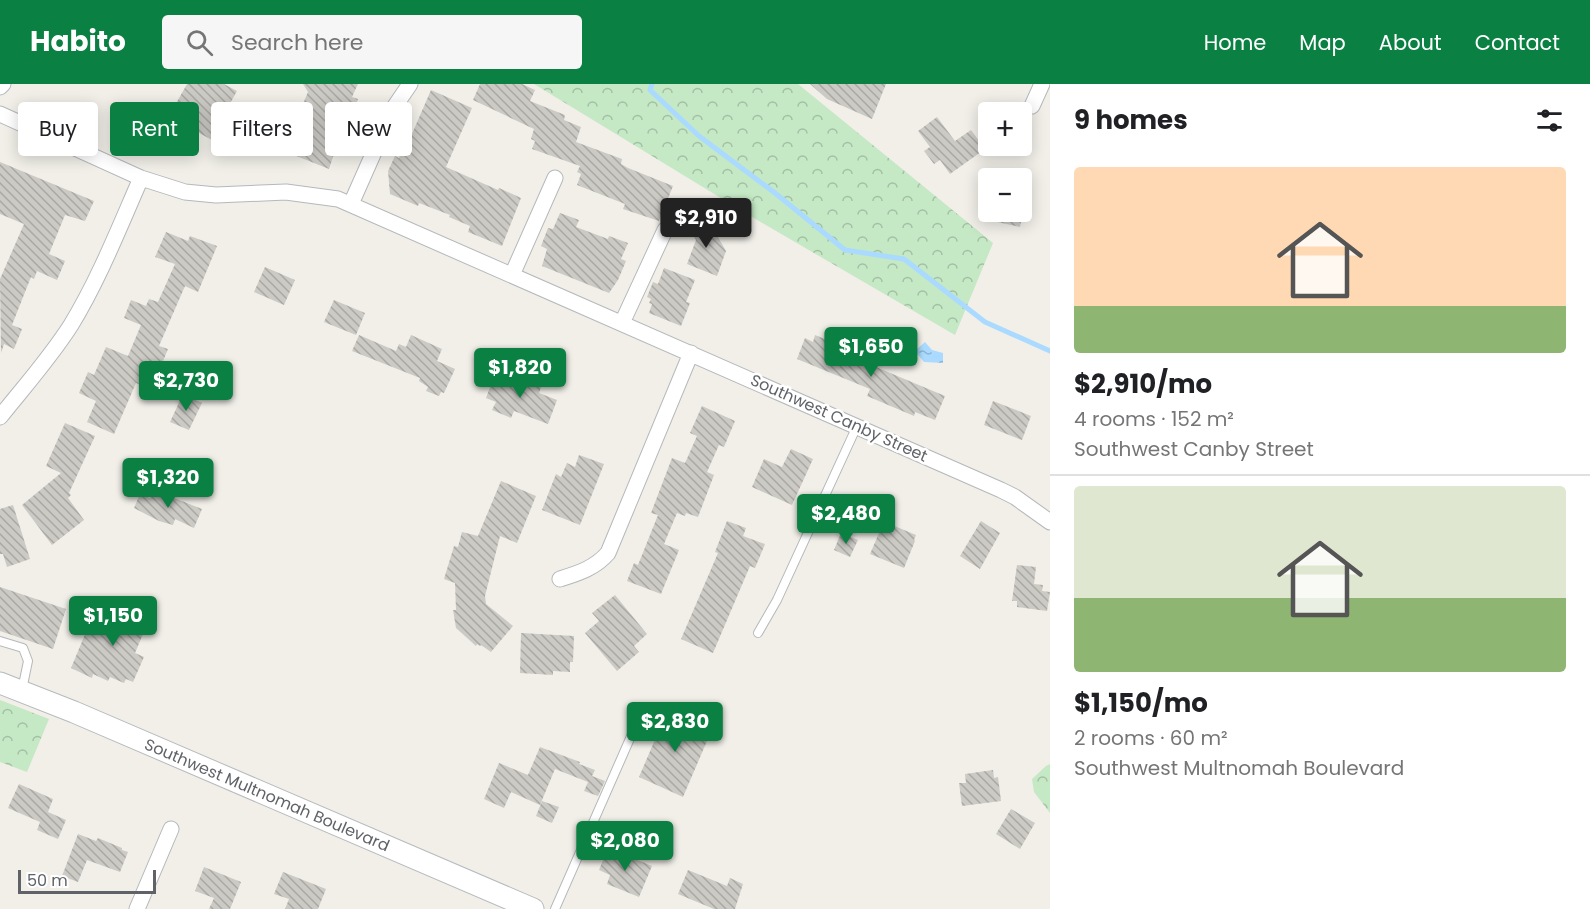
<!DOCTYPE html>
<html lang="en">
<head>
<meta charset="utf-8">
<style>
  :root { --surface:#fff; --page:#f6f6f6; --text:#202124; --muted:#757577; --line:#e0e0e0; --accent:#0b8043 }
  body { margin:0; font-family:Poppins,sans-serif; background:var(--page); color:var(--text); height:100vh; display:flex; flex-direction:column; font-size:22px; white-space:nowrap }
  * { box-sizing:border-box; margin:0 }
  p { font-size:20px; color:var(--muted) }
  .icon { flex:none; width:33px; height:33px; fill:none; stroke:currentColor; stroke-width:2; stroke-linecap:round; stroke-linejoin:round }
  .map { position:relative; flex:1; overflow:hidden }
  .sheet { display:flex; flex-direction:column; background:var(--surface); width:540px }
  .sheet>* { flex:none }
  .hud { position:absolute; left:18px; top:18px; width:570px; height:54px; display:flex; gap:12px }
  .fabs { position:absolute; left:978px; top:18px; display:grid; gap:12px }
  .fabs a { display:grid; place-items:center; width:54px; height:54px; border-radius:6px; background:var(--surface); box-shadow:0 3px 15px #0003; font-size:30px }
  .scale { position:absolute; left:18px; bottom:15px; width:138px; box-sizing:border-box; padding-left:6px; border:3px solid #5f6368; border-top:0; font-size:16px; line-height:21px; white-space:nowrap; color:#5f6368; -webkit-text-stroke:4px #fff; paint-order:stroke }
  .price { position:absolute; translate:-50% -51px; padding:0 14px; border-radius:6px; background:var(--accent); color:#fff; font-size:20px; line-height:39px; filter:drop-shadow(0 2px 3px #0008) }
  .price::after { content:''; position:absolute; left:50%; top:36px; width:18px; height:14px; margin-left:-9px; background:inherit; clip-path:polygon(0 0,100% 0,50% 100%) }
  .price.on { background:#222; color:#fff }
  ul { padding:0; list-style:none }
  li { display:grid; align-content:center; gap:12px; height:318px; padding:0 24px }
  li+li { border-top:2px solid var(--line) }
  li span { display:grid; place-items:center; height:186px; border-radius:6px; color:#555 }
  li>.icon { margin-inline-start:auto }
  span .icon { width:108px; height:108px; fill:#fffc; stroke-width:1 }
  li b { font-size:26px }
  h2 { display:flex; justify-content:space-between; align-items:center; height:72px; padding:0 24px; font-size:26px }
  .pill { padding:0 21px; border-radius:6px; background:var(--surface); box-shadow:0 3px 15px #0003; font-size:21px; line-height:54px }
  .pill.on { background:var(--accent); color:#fff }
  header { display:flex; align-items:center; gap:36px; box-sizing:border-box; height:84px; padding:0 30px; background:var(--accent); color:#fff }
  header strong { font-size:28px }
  nav { display:flex; gap:33px; margin-inline-start:auto; font-size:21px }
  .search { width:420px; height:54px; background:var(--page); display:flex; align-items:center; gap:15px; box-sizing:border-box; padding:0 21px; border-radius:6px; color:var(--muted); font-size:22px }
  main { display:flex; flex:1; min-height:0 }
  .map>svg:first-child { display:block }
</style>
</head>
<body>
<header>
<strong>Habito</strong>
<div class="search"><svg class="icon" aria-label="search" viewBox="0 0 24 24"><circle cx="10" cy="10" r="6"/><path d="M15 15l6 6"/></svg>Search here</div>
<nav><a>Home</a><a>Map</a><a>About</a><a>Contact</a></nav>
</header>
<main>
<div class="map">
<svg width="1050" height="825" viewBox="0 0 1050 825">
  <defs>
    <pattern id="forest-crowns" width="20" height="18" patternUnits="userSpaceOnUse" patternTransform="scale(1.5)"><rect width="20" height="18" fill="#c5e8c5"/><path d="M2 6a3 3 0 1 1 6 0M12 15a3 3 0 1 1 6 0" fill="none" stroke="#a3c0a4"/></pattern>
    <pattern id="water-ripples" width="26" height="14" patternUnits="userSpaceOnUse" patternTransform="scale(1.5)"><rect width="26" height="14" fill="#aadaff"/><path d="M2 4q2-2 4 0t4 0M15 11q2-2 4 0t4 0" fill="none" stroke="#8eb4d2"/></pattern>
    <pattern id="building-back-hatch" width="6" height="6" patternUnits="userSpaceOnUse" patternTransform="scale(1.5)"><rect width="6" height="6" fill="#cccac5"/><path d="M-1 5l2 2M0 0l6 6M5-1l2 2" fill="none" stroke="#a9a8a4"/></pattern>
  </defs>
  <rect width="100%" height="100%" fill="#f1efe8"/>
  <path fill="url(#forest-crowns)" d="M534 0H798L993 159 955 251 752 133Z
    M0 616 49 635 27 688 0 678Z
    M1050 680V729L1034 708 1032 695 1046 682Z"/>
  <path fill="url(#water-ripples)" d="M925 258 932 266 943 269V279L924 278 915 267Z"/>
  <g fill="none" stroke-linecap="round" stroke-linejoin="round">
    <path stroke="#aadaff" stroke-width="5" d="M652 0 650 6 699 52 775 109 845 166 904 175 985 238 1050 267"/>
  </g>
  <path fill="url(#building-back-hatch)" d="M187 0H224L237 7 227 25 252 38 235 69 169 32Z
    M303 0H358L352 13 358 15 346 45 343 43 329 85 284 67 290 51 292 38 297 34 308 8Z
    M480 0H522L535 6 530 17 565 31 564 36 581 43 576 58 622 75 621 80 628 84 673 102 659 137 623 125 625 120 577 101 581 90 577 88 580 82 532 65 535 57 531 55 534 45 473 16Z
    M810 0H886L872 35 827 15Z
    M431 6 472 24 446 83 498 106 499 104 521 114 502 162 468 148 470 142 449 133 450 131 419 119 418 122 390 110 388 87 395 72 399 74 405 58 408 59Z
    M937 33 955 57 971 46 985 65 950 90 940 76 934 80 924 67 930 63 918 47Z
    M0 78 94 117 85 137 65 131 49 170 65 177 57 196 37 187 34 195 31 193 12 241 22 245 14 265 4 260 1 269 0 195 24 140 0 130Z
    M980 128H1023L1020 143 979 134Z
    M560 129 579 136 576 143 608 155 609 152 628 159 621 175 626 177 618 196 609 209 542 182 547 165 541 162 548 144 553 145Z
    M707 134 726 167 717 192 687 180 696 156 689 144Z
    M166 148 188 157 190 152 217 162 198 208 185 202 159 262 168 265 151 306 136 299 114 350 87 338 96 317 79 309 88 288 94 291 106 263 128 272 141 241 124 234 131 216 146 222 149 215 158 218 175 180 155 173Z
    M265 183 295 196 284 221 254 208Z
    M664 184 695 196 686 218 690 219 681 242 649 229 652 220 649 219 651 215 647 213 653 198 658 200Z
    M334 216 365 229 356 251 324 238Z
    M359 251 396 267 399 260 406 263 411 251 442 265 437 277 455 285 444 309 441 308 439 312 426 307 428 303 419 297 420 294 352 267Z
    M815 251 866 272 864 278 945 312 935 336 915 328 914 332 867 312 870 305 797 275 805 254 813 258Z
    M495 290 505 294 507 290 541 303 539 309 557 316 548 340 514 327 511 334 492 326 496 318 486 314Z
    M183 310 202 319 189 346 170 338Z
    M993 317 1031 332 1022 356 984 341Z
    M702 322 735 337 724 363 719 361 707 388 714 391 698 433 686 429 685 432 677 429 664 460 679 466 661 510 627 497 634 479 638 481 658 431 651 429 672 374 685 379 697 352 690 349Z
    M65 339 95 352 69 409 71 411 68 414 84 436 52 461 22 421 61 389 46 382Z
    M791 365 813 375 792 421 752 403 764 375 782 383Z
    M579 371 604 380 580 441 542 426 556 390 561 393 567 379 575 383Z
    M501 397 536 412 517 459 500 452 485 512 486 520 513 542 491 568 481 561 480 562 477 560 476 562 456 544 453 526H456L455 499 444 495 454 462 458 463 462 448 478 452Z
    M154 406 202 425 194 444 175 435 173 441 159 437 134 424 140 410 150 414Z
    M13 421 30 475 7 483 3 470H0V425Z
    M727 437 746 444 743 452 765 460 755 484 750 482 713 569 681 555 718 469 715 468Z
    M981 437 1000 449 980 485 960 472Z
    M892 441 916 451 914 456 915 457 904 484 870 470 882 442 890 445Z
    M841 449 858 456 850 473 834 466Z
    M1017 481 1036 483 1034 500 1043 501 1042 507 1050 508 1047 527 1017 523V517H1012Z
    M0 503 66 525 53 565 0 547Z
    M615 511 647 550 634 562 639 568 617 587 585 549 599 537 592 529Z
    M124 520 151 531 135 569 144 573 133 598 126 595 124 599 110 593 108 597 93 590 92 594 71 584 91 536 113 546Z
    M521 549 574 552 573 578H570V588L553 587V591L520 589Z
    M669 623 698 635 694 643 710 650 683 713 639 693Z
    M540 663 580 678 579 680 595 686 592 692 605 697 598 712 584 707 588 698 555 685 540 721 511 708 504 724 484 715 499 679 528 691Z
    M993 686 994 694 998 693 1001 717 962 722 959 699H966L965 690Z
    M19 700 53 715 48 728 66 736 58 755 37 746 40 738 8 724Z
    M542 717 559 723 552 739 536 732Z
    M1011 725 1035 739 1020 765 996 750Z
    M78 750 96 757 98 754 122 764V766L128 768 120 788 87 776 78 798 62 792Z
    M608 764 652 782 639 813 607 800 610 791 599 786Z
    M204 783 241 798 230 825H209L214 814 195 807Z
    M688 786 727 802 730 794 743 800 735 825H714L678 810Z
    M283 788 326 805 318 825H285L289 815 274 810Z"/>
  <g fill="none" stroke-linecap="round" stroke-linejoin="round">
    <defs>
      <path id="service" d="M758 549 777 516 857 342
        M0 557 23 564 28 577 22 606
        M555 825 643 625"/>
      <path id="minor" d="M0 3 3 0
        M1032 22 1042 0
        M0 30 141 94 185 108 216 111 286 108 338 115 1001 406 1015 413 1050 438
        M351 120 393 25 410 0
        M512 191 555 94
        M622 239 665 146
        M0 333C24 303 50 274 71 241 99 195 119 144 141 94
        M560 495C579 489 595 484 608 469L691 269
        M137 825 171 745"/>
      <path id="secondary" d="M0 599 74 628 533 825"/>
    </defs>
    <use href="#service" stroke="#b5b8bc" stroke-width="10"/>
    <use href="#minor" stroke="#b5b8bc" stroke-width="17"/>
    <use href="#secondary" stroke="#b6babf" stroke-width="23"/>
    <use href="#service" stroke="#fff" stroke-width="8"/>
    <use href="#minor" stroke="#fff" stroke-width="15"/>
    <use href="#secondary" stroke="#fff" stroke-width="21"/>
  </g>
  <g text-anchor="middle" dominant-baseline="central" stroke-width="5" stroke-linejoin="round" paint-order="stroke">
    <g font-size="16" fill="#5f6368" stroke="#fff">
      <text transform="translate(839 334) rotate(24)">Southwest Canby Street</text>
      <text transform="translate(267 711) rotate(23)">Southwest Multnomah Boulevard</text>
    </g>
  </g>
</svg>
<div class="fabs">
<a>+</a>
<a>−</a>
</div>
<div class="scale">50 m</div>
<b class="price on" style="left:706px;top:165px">$2,910</b>
<b class="price" style="left:871px;top:294px">$1,650</b>
<b class="price" style="left:520px;top:315px">$1,820</b>
<b class="price" style="left:186px;top:328px">$2,730</b>
<b class="price" style="left:168px;top:425px">$1,320</b>
<b class="price" style="left:846px;top:461px">$2,480</b>
<b class="price" style="left:113px;top:563px">$1,150</b>
<b class="price" style="left:675px;top:669px">$2,830</b>
<b class="price" style="left:625px;top:788px">$2,080</b>
<div class="hud">
<a class="pill">Buy</a>
<a class="pill on">Rent</a>
<a class="pill">Filters</a>
<a class="pill">New</a>
</div>
</div>
<section class="sheet">
<h2>9 homes<svg class="icon" aria-label="filters" viewBox="0 0 24 24"><path d="M4 7h16M4 17h16"/><circle cx="9" cy="7" r="2"/><circle cx="15" cy="17" r="2"/></svg></h2>
<ul>
<li><span style="background:linear-gradient(#ffd9b3 75%,#8fb573 0)"><svg class="icon" aria-label="home" viewBox="0 0 24 24"><path d="M3 11l9-7 9 7M6 9v11h12V9"/></svg></span><div><b>$2,910/mo</b><p>4 rooms · 152 m²</p><p>Southwest Canby Street</p></div></li>
<li><span style="background:linear-gradient(#dfe7d0 60%,#8fb573 0)"><svg class="icon" aria-label="home" viewBox="0 0 24 24"><path d="M3 11l9-7 9 7M6 9v11h12V9"/></svg></span><div><b>$1,150/mo</b><p>2 rooms · 60 m²</p><p>Southwest Multnomah Boulevard</p></div></li>
</ul>
</section>
</main>
</body>
</html>
